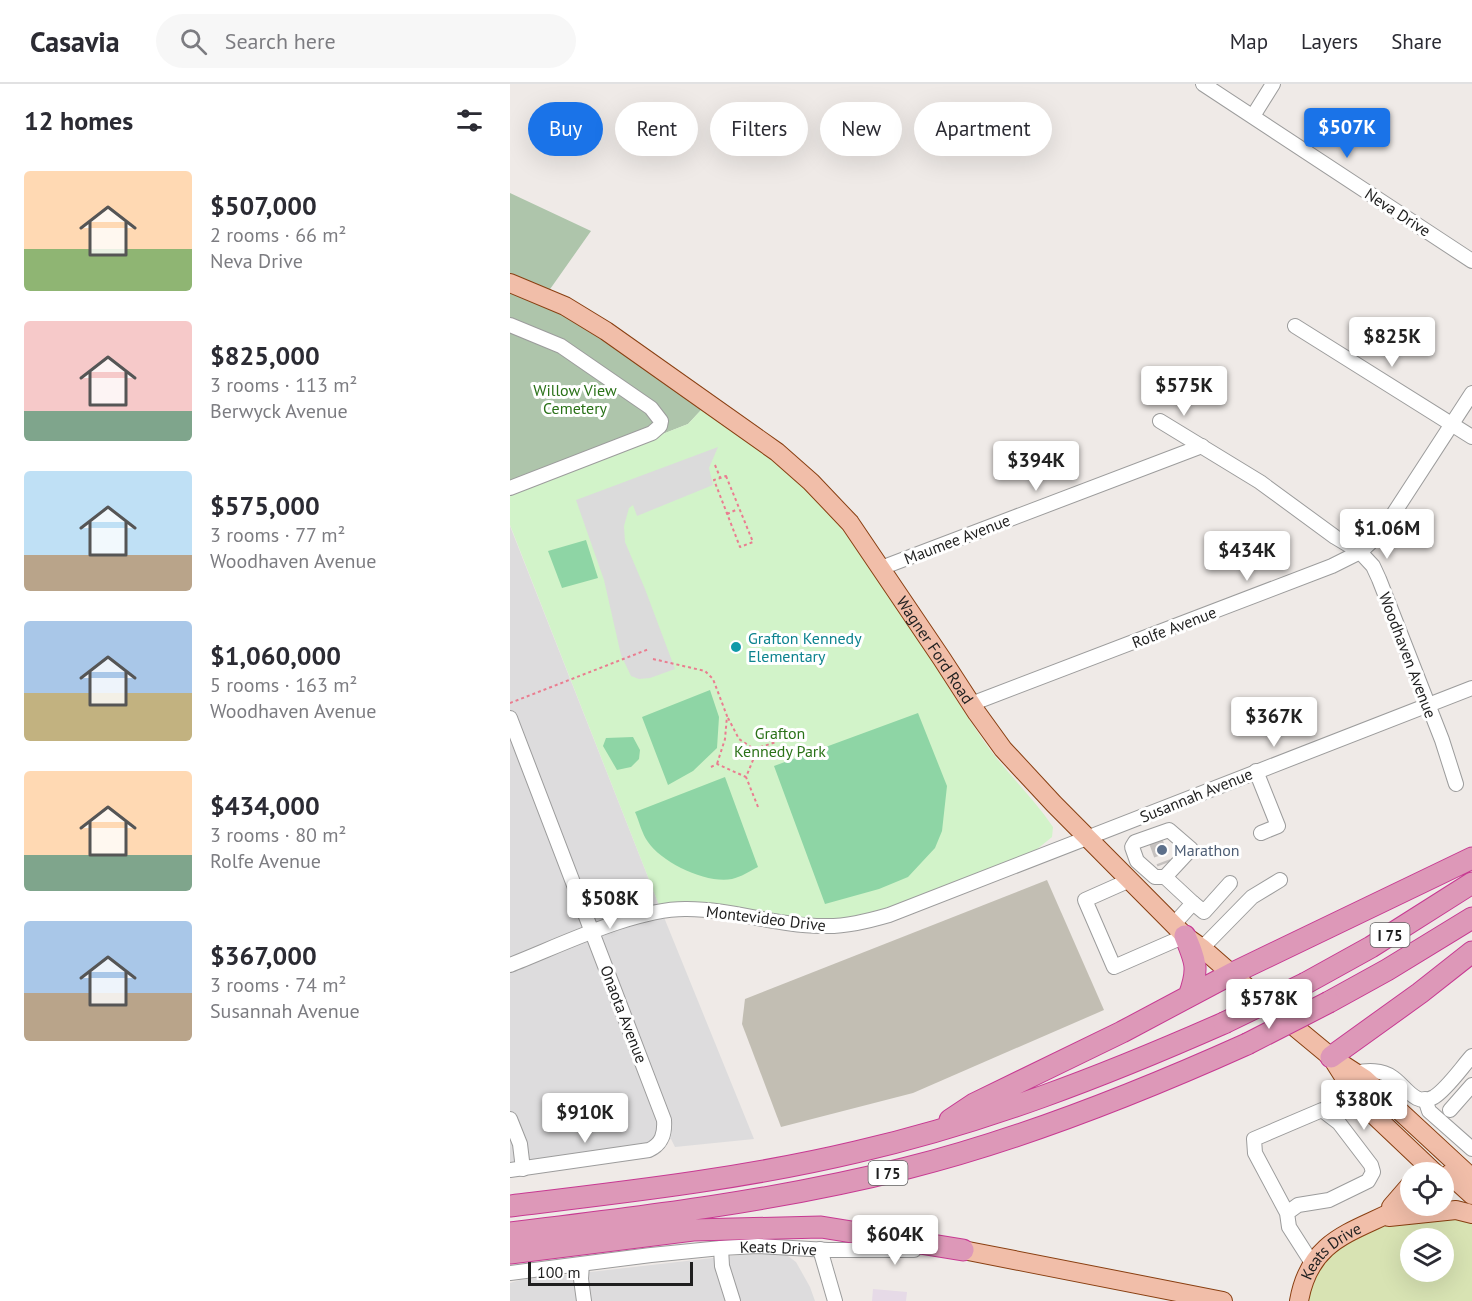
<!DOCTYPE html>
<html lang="en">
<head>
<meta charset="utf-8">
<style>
  :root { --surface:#fff; --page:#f7f7f7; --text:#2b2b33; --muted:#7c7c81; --line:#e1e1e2; --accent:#1a73e8 }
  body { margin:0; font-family:"PT Sans",sans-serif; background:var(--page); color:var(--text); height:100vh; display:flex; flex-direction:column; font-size:22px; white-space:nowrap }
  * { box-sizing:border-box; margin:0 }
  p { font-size:20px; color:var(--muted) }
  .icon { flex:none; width:33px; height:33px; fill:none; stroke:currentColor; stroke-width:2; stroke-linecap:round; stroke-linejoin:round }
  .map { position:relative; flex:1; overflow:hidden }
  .sheet { display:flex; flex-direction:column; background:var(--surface); width:510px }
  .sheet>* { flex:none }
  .guide { position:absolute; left:18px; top:18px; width:570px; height:54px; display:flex; gap:12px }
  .tools { position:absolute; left:890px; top:1078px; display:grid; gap:12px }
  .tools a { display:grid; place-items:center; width:54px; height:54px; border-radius:50%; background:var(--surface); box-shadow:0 6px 24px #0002; font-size:30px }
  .scale { position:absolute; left:18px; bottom:15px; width:165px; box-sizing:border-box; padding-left:6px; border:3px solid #1f1f1f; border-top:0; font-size:16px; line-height:21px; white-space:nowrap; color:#1f1f1f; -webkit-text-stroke:4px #fff; paint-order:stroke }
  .price { position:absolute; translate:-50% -51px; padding:0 14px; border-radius:6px; background:#fff; color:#222; font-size:20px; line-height:39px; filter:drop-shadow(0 2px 3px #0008) }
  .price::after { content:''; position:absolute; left:50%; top:36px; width:18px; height:14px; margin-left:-9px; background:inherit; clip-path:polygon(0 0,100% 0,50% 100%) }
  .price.current { background:var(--accent); color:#fff }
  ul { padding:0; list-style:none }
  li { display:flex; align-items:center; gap:18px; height:150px; padding:0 24px }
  li span { display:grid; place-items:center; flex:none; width:168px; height:120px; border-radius:6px; color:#555 }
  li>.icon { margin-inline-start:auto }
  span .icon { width:72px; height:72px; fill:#fffc; stroke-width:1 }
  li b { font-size:26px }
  h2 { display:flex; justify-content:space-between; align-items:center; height:72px; padding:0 24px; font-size:26px }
  .pill { padding:0 21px; border-radius:27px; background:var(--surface); box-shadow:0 6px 24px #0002; font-size:21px; line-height:54px }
  .pill.current { background:var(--accent); color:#fff }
  header { display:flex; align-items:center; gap:36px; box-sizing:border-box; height:84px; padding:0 30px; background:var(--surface); border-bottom:2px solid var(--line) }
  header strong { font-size:28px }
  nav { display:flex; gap:33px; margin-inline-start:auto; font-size:21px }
  .search { width:420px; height:54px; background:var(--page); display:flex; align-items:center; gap:15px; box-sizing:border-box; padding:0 21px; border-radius:33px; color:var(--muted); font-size:22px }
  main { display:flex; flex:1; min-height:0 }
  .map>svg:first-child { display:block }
</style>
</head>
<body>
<header>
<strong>Casavia</strong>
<div class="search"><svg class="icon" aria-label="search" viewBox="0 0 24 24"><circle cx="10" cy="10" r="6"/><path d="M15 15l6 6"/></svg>Search here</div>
<nav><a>Map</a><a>Layers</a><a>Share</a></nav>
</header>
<main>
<section class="sheet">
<h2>12 homes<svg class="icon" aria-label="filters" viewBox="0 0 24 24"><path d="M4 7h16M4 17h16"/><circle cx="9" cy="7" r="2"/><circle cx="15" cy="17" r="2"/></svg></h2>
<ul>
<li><span style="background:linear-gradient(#ffd9b3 65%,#8fb573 0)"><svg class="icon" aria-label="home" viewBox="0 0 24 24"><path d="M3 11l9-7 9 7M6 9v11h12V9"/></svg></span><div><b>$507,000</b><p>2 rooms · 66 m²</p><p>Neva Drive</p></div></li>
<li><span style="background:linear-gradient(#f6c9c9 75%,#7fa58c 0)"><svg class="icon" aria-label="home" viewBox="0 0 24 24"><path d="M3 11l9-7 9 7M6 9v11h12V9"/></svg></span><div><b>$825,000</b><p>3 rooms · 113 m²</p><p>Berwyck Avenue</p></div></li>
<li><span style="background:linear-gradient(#bfe0f5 70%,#b9a48a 0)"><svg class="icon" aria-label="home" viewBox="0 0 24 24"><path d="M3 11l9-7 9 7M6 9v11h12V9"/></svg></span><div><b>$575,000</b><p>3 rooms · 77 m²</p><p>Woodhaven Avenue</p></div></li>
<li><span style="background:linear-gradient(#a9c7e8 60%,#c2b280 0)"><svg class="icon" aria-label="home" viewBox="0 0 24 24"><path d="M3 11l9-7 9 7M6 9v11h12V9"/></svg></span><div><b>$1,060,000</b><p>5 rooms · 163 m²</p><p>Woodhaven Avenue</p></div></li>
<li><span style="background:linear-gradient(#ffd9b3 70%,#7fa58c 0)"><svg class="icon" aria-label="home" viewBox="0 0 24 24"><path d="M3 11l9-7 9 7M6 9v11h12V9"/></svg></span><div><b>$434,000</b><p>3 rooms · 80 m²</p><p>Rolfe Avenue</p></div></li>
<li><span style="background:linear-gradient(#a9c7e8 60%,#b9a48a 0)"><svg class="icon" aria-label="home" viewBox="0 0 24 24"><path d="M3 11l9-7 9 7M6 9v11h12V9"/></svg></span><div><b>$367,000</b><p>3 rooms · 74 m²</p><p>Susannah Avenue</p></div></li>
</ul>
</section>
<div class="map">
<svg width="962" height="1217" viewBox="0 0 962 1217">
  <rect width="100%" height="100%" fill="#efeae7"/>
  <path fill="#dddcdd" d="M0 442 149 821 244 1055 165 1063 161 1055 0 1084Z
    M274 1169 286 1178 300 1203 305 1217H0V1199L10 1196 229 1171Z"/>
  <path fill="#e6dae7" d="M363 1205 397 1208 396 1217H362Z"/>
  <path fill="#c2beb3" d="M537 796 594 926 403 1009 271 1043 232 940 235 915Z"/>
  <path fill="#d8e3b3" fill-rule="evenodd" d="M910 1134 962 1135V1217H794C803 1192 817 1166 841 1153 859 1143 890 1139 910 1134ZM900 1155H933V1188H900Z"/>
  <path fill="#aec5ab" d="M0 109 81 147 31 218 120 272 192 325 178 340 0 410Z"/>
  <path fill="#d2f3c9" d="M192 325C237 358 285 389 321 432 378 499 421 578 469 650 490 683 521 710 543 743L542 753 526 766C496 778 466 791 436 803 394 820 354 836 308 837 255 837 202 810 149 821L0 441V410L178 340Z"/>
  <path fill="#8ed5a5" d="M76 456 88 494 52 504 38 467Z
    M200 606 209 633 207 664 183 687 158 701 132 633Z
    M408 629 437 702 432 747 425 764 398 793 369 805 315 820 264 682Z
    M123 653 130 666 129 675 121 683 107 686 93 662 96 654Z
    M215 693 248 783C240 787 231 793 222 795 197 800 152 779 138 758 132 750 129 737 125 728Z"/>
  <path fill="#dbdbdb" d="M208 363 199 384 203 401 127 432 123 421 119 424 114 442 115 458 135 505 165 585 140 594 129 595 121 592 111 571 94 496 66 416Z"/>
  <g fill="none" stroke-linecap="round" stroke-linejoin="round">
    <path stroke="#c5c1bf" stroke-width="14" stroke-dasharray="14 7" stroke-linecap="butt" d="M646 758 654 780"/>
    <defs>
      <g id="minor">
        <path d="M693 0 962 177"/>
        <path d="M743 32 763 0"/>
        <path d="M0 241 51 262 141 324 151 337 150 342 142 349 0 404"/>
        <path d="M785 242 962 353"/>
        <path d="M650 337 750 398 825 453 850 468 863 482 869 495 932 656 946 700"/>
        <path d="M371 484 692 362"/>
        <path d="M461 620 822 482 850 468 871 449 962 309"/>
        <path d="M0 634 154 1036C155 1050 152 1060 139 1066L0 1086"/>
        <path d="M746 687 768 742 751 749"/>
        <path d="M645 793 627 777 622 763 625 758 659 746 681 765 655 793"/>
        <path d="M647 793H655L683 819"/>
        <path d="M620 796 575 816 604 883 675 852"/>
        <path d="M664 840 683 819 694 828 720 799"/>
        <path d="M692 864 742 813 770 796"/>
        <path d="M0 881C49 862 125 824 177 825 223 825 267 842 312 842 335 843 358 837 379 831L962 604"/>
        <path d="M846 989C857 986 872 986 882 993 895 1001 905 1024 924 1013 937 1005 952 983 962 972"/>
        <path d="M915 1015 919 1027 962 1065"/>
        <path d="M940 1026 962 1001"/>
        <path d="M0 1035 10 1060 13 1085"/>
        <path d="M777 1129 745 1069 744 1055 812 1026 829 1039 861 1081 863 1088 858 1097 819 1116 788 1121 777 1129 779 1143 802 1179"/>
        <path d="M211 1164 212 1182 223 1217"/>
        <path d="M310 1165 325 1217"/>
        <path d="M72 1180 71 1195 74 1217"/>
        <path id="s1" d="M0 1189 141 1171 211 1164 248 1162 318 1166H404"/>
      </g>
      <g id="major">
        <path id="s2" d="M0 199 55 222 96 247 267 368 301 398 340 439 432 575 467 629 493 665 544 720 675 852 692 864 740 906 821 973 855 995 962 1094"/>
        <path d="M825 979 849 1017 925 1089"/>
        <path d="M939 1090 962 1111"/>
        <path d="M881 1123 900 1101"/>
        <path d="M879 1133 946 1126 962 1130"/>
        <path d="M453 1166 713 1217"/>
        <path id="s3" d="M789 1217C801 1149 851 1148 900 1118"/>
      </g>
      <path id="highway" d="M675 852C686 878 689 885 679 912
        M796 899 861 863 962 799
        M819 918 877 886 962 834
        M821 973 910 909 962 868
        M440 1036 464 1020 612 948 721 890 962 774
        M0 1122C116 1108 232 1095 346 1068 473 1039 594 992 714 939
        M0 1149C133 1133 267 1117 397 1084 513 1055 628 1009 737 960
        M0 1169 183 1146 311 1143 453 1166"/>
    </defs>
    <use href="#minor" stroke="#9c9c9c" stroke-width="16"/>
    <use href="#major" stroke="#893f11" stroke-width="20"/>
    <use href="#highway" stroke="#c73a92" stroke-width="23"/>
    <path stroke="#ea7d90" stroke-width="2" stroke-dasharray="3 3" stroke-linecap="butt" d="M205 381 210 393
      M216 392 243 458 230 463 204 396Z
      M217 430 228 425
      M143 575 195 587 203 595 217 632 215 655 207 680
      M0 619 139 565
      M218 634 229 655 247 667
      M201 683 207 680 236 693
      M248 723 236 693 248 664 266 658"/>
    <use href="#minor" stroke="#fff" stroke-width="14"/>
    <use href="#major" stroke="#f1bea9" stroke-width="18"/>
    <use href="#highway" stroke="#dd98b8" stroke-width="21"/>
    <defs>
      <path id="highway-bridge" d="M714 939 796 899
        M737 960 819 918"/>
    </defs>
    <use href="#highway-bridge" stroke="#c73a92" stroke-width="23" stroke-linecap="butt"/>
    <use href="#highway-bridge" stroke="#dd98b8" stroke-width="21"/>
  </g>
  <circle fill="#0f9aa8" stroke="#fff" stroke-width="2" cx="226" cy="563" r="6"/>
  <circle fill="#5c6f8a" stroke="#fff" stroke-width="2" cx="652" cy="766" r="6"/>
  <g text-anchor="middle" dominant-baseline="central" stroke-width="6" stroke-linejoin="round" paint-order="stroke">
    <g fill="#fff" stroke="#626262" stroke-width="1.5">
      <rect x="860.5" y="839" width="39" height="24" rx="4.5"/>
      <rect x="358.5" y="1077" width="39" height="24" rx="4.5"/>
    </g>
    <g font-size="15" font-weight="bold" fill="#1f1f1f">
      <text x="880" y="851">I 75</text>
      <text x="378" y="1089">I 75</text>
    </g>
    <g font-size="16" fill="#1f1f1f" stroke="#fff">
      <text transform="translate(888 128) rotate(33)">Neva Drive</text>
      <text transform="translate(447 455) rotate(-21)">Maumee Avenue</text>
      <text transform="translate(664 543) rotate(-21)">Rolfe Avenue</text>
      <text stroke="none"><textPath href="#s2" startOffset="572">Wagner Ford Road</textPath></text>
      <text transform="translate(898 571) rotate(69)">Woodhaven Avenue</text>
      <text transform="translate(686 711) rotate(-22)">Susannah Avenue</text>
      <text transform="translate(256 834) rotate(7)">Montevideo Drive</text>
      <text transform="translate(114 930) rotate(69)">Onaota Avenue</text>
      <text stroke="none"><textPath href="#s1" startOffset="270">Keats Drive</textPath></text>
      <text stroke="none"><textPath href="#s3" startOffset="62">Keats Drive</textPath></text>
    </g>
    <g font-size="16" fill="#2b7219" stroke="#fff">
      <text x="65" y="306">Willow View<tspan x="65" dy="18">Cemetery</tspan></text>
      <text x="270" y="649">Grafton<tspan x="270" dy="18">Kennedy Park</tspan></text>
    </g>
    <g font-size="16" fill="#0d838f" stroke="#fff" text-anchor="start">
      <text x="238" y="554">Grafton Kennedy<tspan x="238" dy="18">Elementary</tspan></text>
    </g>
    <g font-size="16" fill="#4e5e75" stroke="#fff" text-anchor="start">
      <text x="664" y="766">Marathon</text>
    </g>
  </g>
</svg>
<div class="tools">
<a><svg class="icon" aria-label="locate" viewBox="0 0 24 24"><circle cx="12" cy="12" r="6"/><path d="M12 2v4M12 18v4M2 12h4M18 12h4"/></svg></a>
<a><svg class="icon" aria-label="layers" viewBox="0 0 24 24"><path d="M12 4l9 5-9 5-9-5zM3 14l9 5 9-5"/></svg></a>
</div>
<div class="scale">100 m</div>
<b class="price current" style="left:837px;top:75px">$507K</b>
<b class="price" style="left:882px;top:284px">$825K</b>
<b class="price" style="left:674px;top:333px">$575K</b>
<b class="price" style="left:526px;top:408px">$394K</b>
<b class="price" style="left:877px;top:476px">$1.06M</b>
<b class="price" style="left:737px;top:498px">$434K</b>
<b class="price" style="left:764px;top:664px">$367K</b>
<b class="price" style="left:100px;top:846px">$508K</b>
<b class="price" style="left:759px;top:946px">$578K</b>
<b class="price" style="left:854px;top:1047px">$380K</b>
<b class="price" style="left:75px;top:1060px">$910K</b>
<b class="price" style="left:385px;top:1182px">$604K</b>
<div class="guide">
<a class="pill current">Buy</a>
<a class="pill">Rent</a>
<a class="pill">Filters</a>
<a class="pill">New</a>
<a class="pill">Apartment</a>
</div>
</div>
</main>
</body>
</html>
